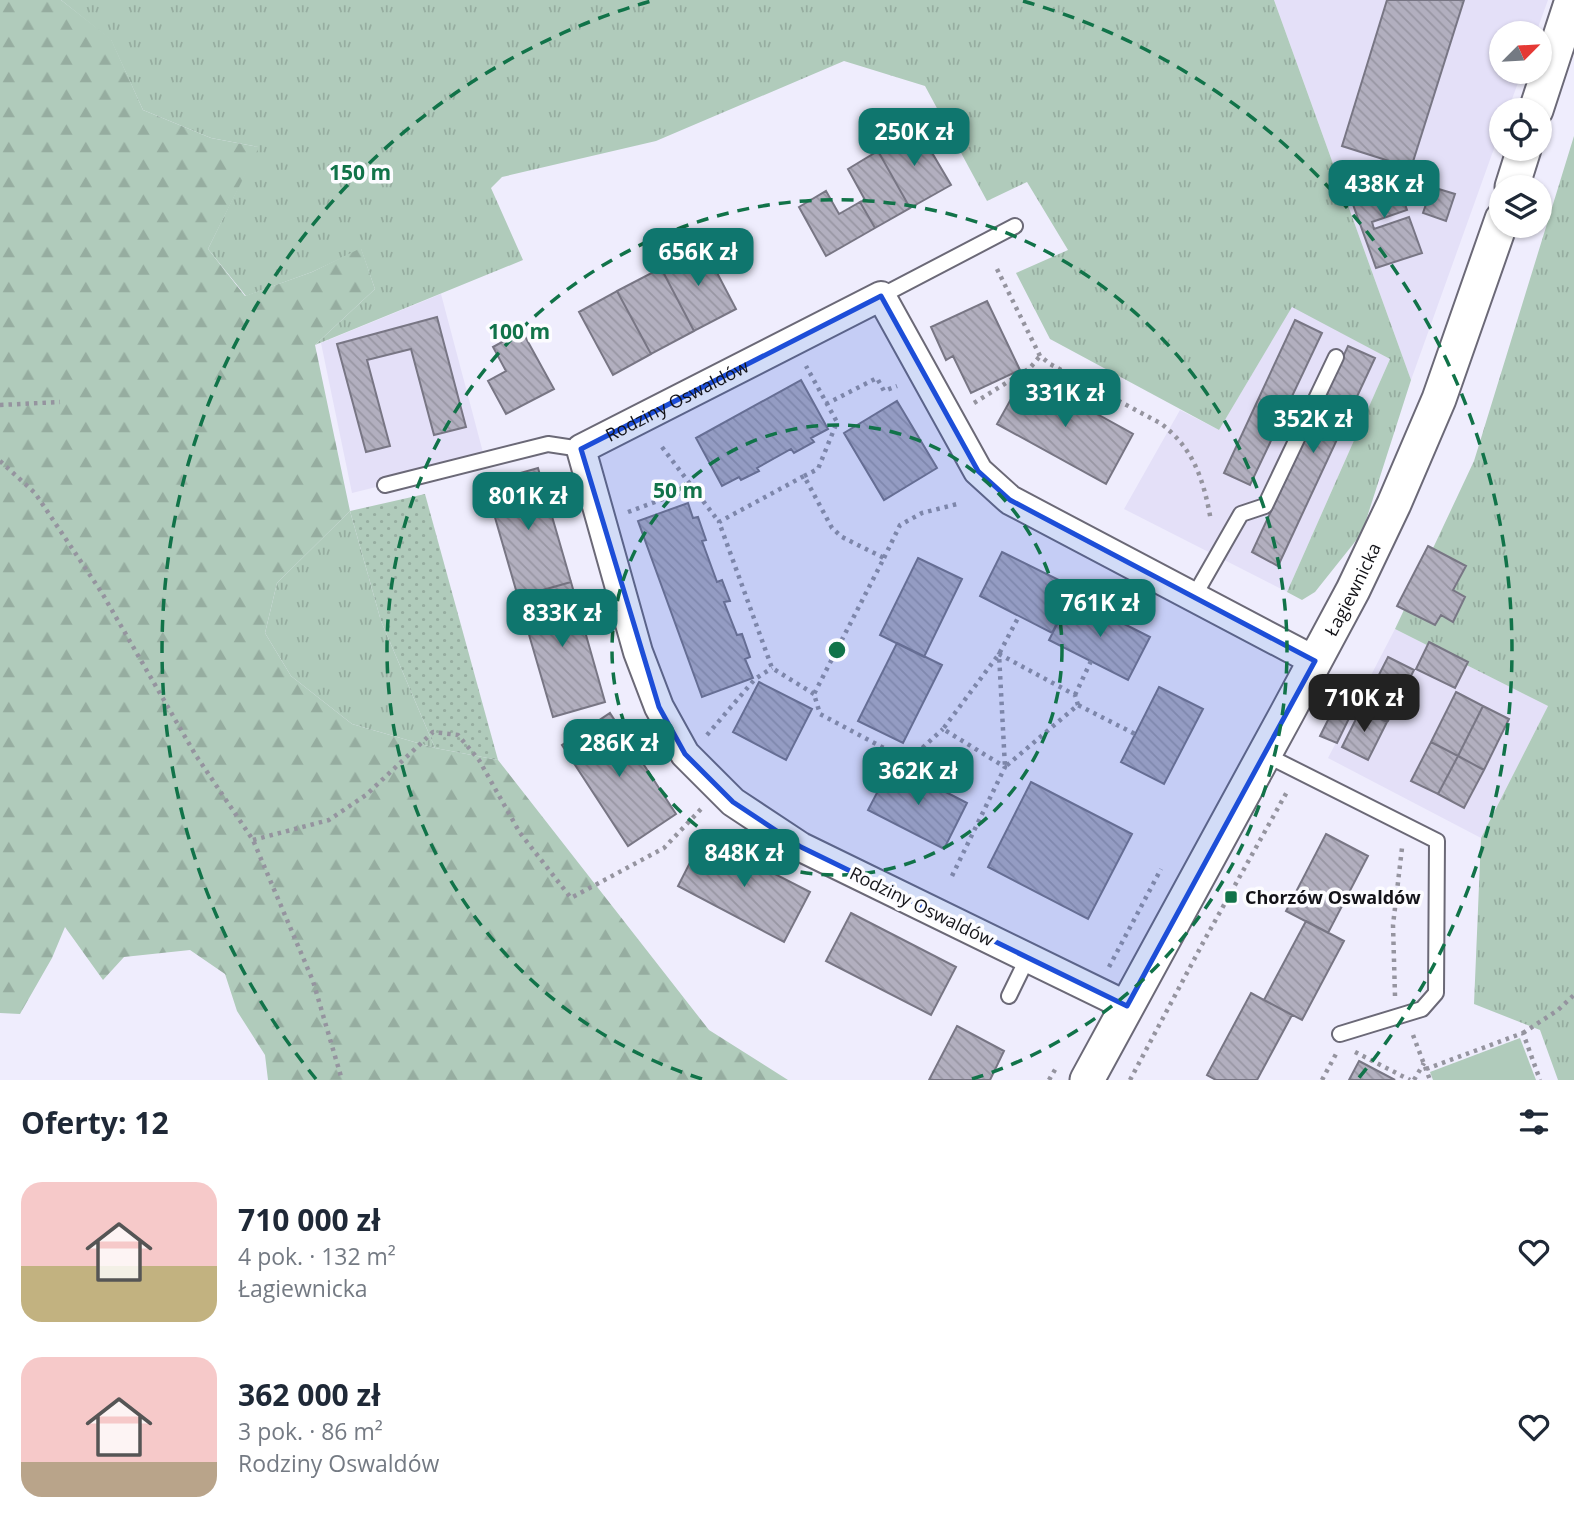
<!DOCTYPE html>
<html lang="pl">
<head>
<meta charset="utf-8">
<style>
  :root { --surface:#fff; --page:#f2f2f3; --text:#1f2937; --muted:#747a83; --accent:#0f766e }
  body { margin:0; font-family:"Open Sans",sans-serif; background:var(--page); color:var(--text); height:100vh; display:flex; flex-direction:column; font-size:26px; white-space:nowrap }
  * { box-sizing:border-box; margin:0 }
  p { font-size:23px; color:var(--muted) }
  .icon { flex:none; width:38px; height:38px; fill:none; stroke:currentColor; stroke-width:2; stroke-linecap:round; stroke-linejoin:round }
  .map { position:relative; height:1080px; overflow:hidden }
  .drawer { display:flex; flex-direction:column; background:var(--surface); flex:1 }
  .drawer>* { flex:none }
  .needle { width:46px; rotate:66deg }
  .tools { position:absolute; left:1489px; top:21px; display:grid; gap:14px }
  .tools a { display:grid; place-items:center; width:63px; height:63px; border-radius:50%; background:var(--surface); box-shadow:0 2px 5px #0004; font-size:35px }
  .price { position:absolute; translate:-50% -60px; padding:0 16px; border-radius:14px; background:var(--accent); color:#fff; font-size:23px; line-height:46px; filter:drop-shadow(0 2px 4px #0008) }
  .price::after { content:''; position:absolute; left:50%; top:42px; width:21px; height:16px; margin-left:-10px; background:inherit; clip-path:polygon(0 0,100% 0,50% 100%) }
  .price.current { background:#222; color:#fff }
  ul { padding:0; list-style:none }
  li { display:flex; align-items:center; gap:21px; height:175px; padding:0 21px }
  li span { display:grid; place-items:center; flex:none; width:196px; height:140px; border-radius:21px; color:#555 }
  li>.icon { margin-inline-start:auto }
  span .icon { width:84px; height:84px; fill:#fffc; stroke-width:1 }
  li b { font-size:30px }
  h2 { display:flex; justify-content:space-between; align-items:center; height:84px; padding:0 21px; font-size:30px }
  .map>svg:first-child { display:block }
</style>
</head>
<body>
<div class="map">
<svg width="1574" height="1080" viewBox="0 0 1574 1080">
  <defs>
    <pattern id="grass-tufts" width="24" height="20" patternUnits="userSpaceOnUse" patternTransform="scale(1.75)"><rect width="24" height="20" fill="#b0cbbb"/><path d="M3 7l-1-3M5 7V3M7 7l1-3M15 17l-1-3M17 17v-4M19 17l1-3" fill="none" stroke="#96ada0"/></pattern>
    <pattern id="forest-firs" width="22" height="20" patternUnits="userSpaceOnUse" patternTransform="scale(1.75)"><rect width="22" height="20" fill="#b0cbbb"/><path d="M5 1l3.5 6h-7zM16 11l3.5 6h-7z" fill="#96ada0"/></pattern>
    <pattern id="park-dots" width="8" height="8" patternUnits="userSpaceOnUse" patternTransform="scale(1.75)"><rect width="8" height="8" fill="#b0cbbb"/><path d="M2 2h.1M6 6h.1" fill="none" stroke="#96ada0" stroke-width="1.8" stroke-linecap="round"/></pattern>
    <pattern id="building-back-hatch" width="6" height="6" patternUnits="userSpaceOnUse" patternTransform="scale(1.75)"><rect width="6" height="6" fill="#b2afbf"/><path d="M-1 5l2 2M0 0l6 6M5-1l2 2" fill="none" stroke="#9896a3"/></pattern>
  </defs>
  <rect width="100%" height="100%" fill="#efedfd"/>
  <path fill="#e4e0f8" d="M1274 0H1548L1536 33H1502V72H1522L1508 110H1502L1501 129 1411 380Z
    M441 294 485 460 352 493 321 343Z
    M1292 306 1390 359 1287 592 1124 509 1180 410 1219 430Z
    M1395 629 1548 706 1481 838 1328 758Z"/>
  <path fill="url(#grass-tufts)" d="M61 0H1274L1411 380 1362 533 1315 592 1302 600 1287 592 1390 359 1292 307 1219 430 1050 339 1016 273 1068 250 1027 182 987 201 925 86 844 61 656 141 502 177 491 188 523 260 315 345 375 289 361 249 312 272 246 296 208 249 258 147 211 138 143 110 111 40Z
    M1574 136V1080H1558L1540 1030 1474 1004 1481 838 1548 706 1395 629 1474 461Z
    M350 511 381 621 435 748 352 724 291 676 265 633 277 583Z"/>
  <path fill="url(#forest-firs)" d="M0 0H61L111 39 143 110 211 138 259 147 208 249 245 296 312 272 361 248 375 289 315 345 350 511 277 583 265 633 291 676 352 724 435 748 498 760 709 1030 788 1080H268L265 1055 237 1011 225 974 190 950 124 957 103 980 65 927 52 958 20 1014 0 1013Z"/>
  <path fill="url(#park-dots)" d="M425 494 498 760 435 748 381 621 350 511Z"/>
  <path fill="#b0cbbb" d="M1520 1038 1536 1080H1433L1430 1072Z"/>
  <path fill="url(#building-back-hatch)" stroke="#787684" stroke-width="2" d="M1387 0H1464L1411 168 1342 146Z
    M918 129 951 185 910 208 878 151Z
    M878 151 910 208 875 228 860 202 865 200 848 169Z
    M1393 171 1407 210 1372 222 1374 229 1409 217 1422 253 1376 268 1347 188Z
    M1432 187 1455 194 1446 221 1423 213Z
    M826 191 839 214 860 202 875 228 826 256 799 207Z
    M703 246 736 309 694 331 661 268Z
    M661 268 694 331 651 354 617 291Z
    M617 291 651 354 613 375 579 312Z
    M987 301 1020 370 971 393 953 356 946 360 931 327Z
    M437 317 466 427 434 435 411 349 367 360 390 446 366 452 337 344Z
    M1295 320 1322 333 1250 485 1224 473Z
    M522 331 554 389 506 414 488 381 506 371 493 347Z
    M1348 346 1375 358 1278 566 1252 552Z
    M1025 374 1133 434 1106 484 997 424Z
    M801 380 828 429 811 438 814 442 794 453 791 449 757 468 759 471 741 480 739 477 722 486 696 438Z
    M897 401 937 468 884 500 844 433Z
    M538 468 571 582 518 597 485 483Z
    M688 503 693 518 698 517 706 540 702 541 717 582 722 580 730 601 724 602 737 635 742 634 750 657 745 659 753 678 702 697 638 521Z
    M1428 546 1466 566 1453 590 1465 597 1453 622 1441 615 1435 625 1397 606Z
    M1002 552 1075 588 1052 633 980 596Z
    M918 558 962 579 924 657 880 635Z
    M571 582 605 702 553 717 518 597Z
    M1071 597 1150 637 1128 680 1049 640Z
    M1429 642 1468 662 1455 688 1416 669Z
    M897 643 942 665 903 743 858 721Z
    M1388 657 1414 670 1388 721 1362 708Z
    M1345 678 1362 686 1353 702 1356 704 1337 743 1320 736 1340 696 1337 694Z
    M759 682 812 709 786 760 733 732Z
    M1159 687 1203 709 1164 784 1121 762Z
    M1456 692 1483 706 1458 756 1431 742Z
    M1483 706 1509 719 1484 770 1458 756Z
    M1361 709 1387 722 1368 760 1342 747Z
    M610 713 676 814 628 846 562 745Z
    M1431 742 1458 756 1438 794 1411 781Z
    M1458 756 1484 770 1464 808 1438 794Z
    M892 764 967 803 944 849 868 810Z
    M1031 782 1132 834 1088 919 988 867Z
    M1326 834 1368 856 1328 933 1286 911Z
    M703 837 810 892 784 942 678 886Z
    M851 913 956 967 931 1015 826 961Z
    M1306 921 1344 941 1302 1020 1264 1000Z
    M1251 993 1292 1015 1257 1080H1216L1207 1075Z
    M957 1026 1004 1051 990 1080H929Z
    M1359 1061 1395 1080H1349Z"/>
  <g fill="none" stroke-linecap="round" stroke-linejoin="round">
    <defs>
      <path id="service" d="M881 296 1015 226
        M385 485 548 444 581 449
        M1193 598 1241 514 1265 506 1336 357
        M1264 754 1437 841 1436 993 1422 1009 1340 1034
        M1009 996 1028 957"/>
      <g id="minor">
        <path id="s1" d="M1127 1006 801 847 733 802 685 754 659 707 638 652 581 449 881 296 978 471 1010 500 1315 661"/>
      </g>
      <g id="tertiary">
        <path d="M1536 110 1572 0"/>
        <path d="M1512 187 1524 149"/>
        <path id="s2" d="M1087 1080 1287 713 1353 590 1394 504 1439 399 1502 219"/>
      </g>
    </defs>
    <use href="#service" stroke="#6b6977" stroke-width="18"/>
    <use href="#minor" stroke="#6b6977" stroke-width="32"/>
    <use href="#tertiary" stroke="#6b6977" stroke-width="37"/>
    <path stroke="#95949f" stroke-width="4.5" stroke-dasharray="3.5 5" stroke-linecap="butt" d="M997 269 1040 356 1050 364 1160 423C1194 448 1204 481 1211 521
      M974 403 1030 368 1040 356
      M826 404 877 378 884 391 897 386
      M0 405 60 402
      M662 447 719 522
      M0 461 35 493 102 593 195 754 253 840 313 981 342 1080
      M804 476 818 469 837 422 806 366
      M628 512 693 488
      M884 558 900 525 922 513 961 503
      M814 694 772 668 719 522 804 476 832 528 842 537 884 558 814 694 820 714 908 761 943 729
      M1075 695 1091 661
      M1078 705 1075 695 999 654 1005 767 1078 705 1135 734
      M707 735 755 679 772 668
      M253 840 329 820 366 795 433 732 458 735 479 760 520 833 571 898 664 848 701 809
      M952 876 1005 767 943 729 999 654 1019 616
      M1109 967 1161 869
      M1395 996 1393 925 1402 848
      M1523 1033 1558 1010 1574 995
      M1413 1035 1430 1080
      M1355 1052 1410 1080
      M1426 1069 1523 1033 1540 1080
      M1049 1080 1056 1068
      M1130 1080 1205 939 1288 790
      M1322 1080 1336 1054
      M1414 1080 1424 1063"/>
    <use href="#service" stroke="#fff" stroke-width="14"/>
    <use href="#minor" stroke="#fff" stroke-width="28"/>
    <use href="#tertiary" stroke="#fff" stroke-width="33"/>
  </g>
  <path fill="#1d4ed8" fill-opacity="0.2" stroke="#1d4ed8" stroke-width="5" stroke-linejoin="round" d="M881 296 978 471 1010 500 1315 661 1127 1006 801 847 733 802 685 754 659 707 581 449Z"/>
  <g fill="none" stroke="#117349" stroke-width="3.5" stroke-dasharray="12 9">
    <circle cx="837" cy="650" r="225"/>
    <path d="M702 1079A450 450 0 1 1 972 1079"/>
    <path d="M316 1079A675 675 0 0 1 651 1M1023 1A675 675 0 0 1 1358 1079"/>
  </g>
  <rect fill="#117349" stroke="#fcfcff" stroke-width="2.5" x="1224" y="890" width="14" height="14" rx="3.5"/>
  <g text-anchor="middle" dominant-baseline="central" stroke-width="7" stroke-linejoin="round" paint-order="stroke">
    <g font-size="18" fill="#131318" stroke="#fcfcff">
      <text stroke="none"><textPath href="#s1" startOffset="943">Rodziny Oswaldów</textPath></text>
      <text stroke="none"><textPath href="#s2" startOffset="558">Łagiewnicka</textPath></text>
      <text transform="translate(922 906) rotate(26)">Rodziny Oswaldów</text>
    </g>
    <g font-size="18" font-weight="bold" fill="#131318" stroke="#fcfcff" text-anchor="start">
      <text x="1245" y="897">Chorzów Oswaldów</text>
    </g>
  </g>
  <circle cx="837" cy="650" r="10" fill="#117349" stroke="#fcfcff" stroke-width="3.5"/>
  <g font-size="21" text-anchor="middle" font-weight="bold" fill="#117349" stroke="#fcfcff" stroke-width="7" stroke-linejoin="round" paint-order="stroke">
    <text x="360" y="180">150 m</text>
    <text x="519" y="339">100 m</text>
    <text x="678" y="498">50 m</text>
  </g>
</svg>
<div class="tools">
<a><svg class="needle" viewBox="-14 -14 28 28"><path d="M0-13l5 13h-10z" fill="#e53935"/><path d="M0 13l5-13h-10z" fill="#747a83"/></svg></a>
<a><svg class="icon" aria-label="locate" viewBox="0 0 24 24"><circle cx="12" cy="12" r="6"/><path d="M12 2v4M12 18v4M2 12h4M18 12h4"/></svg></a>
<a><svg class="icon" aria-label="layers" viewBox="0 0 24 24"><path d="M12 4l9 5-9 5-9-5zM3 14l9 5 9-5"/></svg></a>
</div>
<b class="price" style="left:914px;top:168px">250K zł</b>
<b class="price" style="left:1384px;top:220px">438K zł</b>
<b class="price" style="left:698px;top:288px">656K zł</b>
<b class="price" style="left:1065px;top:429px">331K zł</b>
<b class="price" style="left:1313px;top:455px">352K zł</b>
<b class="price" style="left:528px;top:532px">801K zł</b>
<b class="price" style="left:1100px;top:639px">761K zł</b>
<b class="price" style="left:562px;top:649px">833K zł</b>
<b class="price current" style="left:1364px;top:734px">710K zł</b>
<b class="price" style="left:619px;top:779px">286K zł</b>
<b class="price" style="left:918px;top:807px">362K zł</b>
<b class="price" style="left:744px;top:889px">848K zł</b>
</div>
<section class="drawer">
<h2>Oferty: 12<svg class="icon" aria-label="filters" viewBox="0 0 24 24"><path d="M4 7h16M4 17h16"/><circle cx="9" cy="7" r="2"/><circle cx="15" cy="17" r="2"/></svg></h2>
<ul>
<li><span style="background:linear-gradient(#f6c9c9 60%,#c2b280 0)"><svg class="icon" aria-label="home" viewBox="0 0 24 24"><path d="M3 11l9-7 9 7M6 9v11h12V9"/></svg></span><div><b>710 000 zł</b><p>4 pok. · 132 m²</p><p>Łagiewnicka</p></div><svg class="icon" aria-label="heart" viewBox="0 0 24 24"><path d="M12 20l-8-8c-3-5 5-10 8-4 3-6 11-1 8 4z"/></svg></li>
<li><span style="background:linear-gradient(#f6c9c9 75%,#b9a48a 0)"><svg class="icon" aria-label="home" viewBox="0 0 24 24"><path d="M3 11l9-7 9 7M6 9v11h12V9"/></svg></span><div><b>362 000 zł</b><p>3 pok. · 86 m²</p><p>Rodziny Oswaldów</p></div><svg class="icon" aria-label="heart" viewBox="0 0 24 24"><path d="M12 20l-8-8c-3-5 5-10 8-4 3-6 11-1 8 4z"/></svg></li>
</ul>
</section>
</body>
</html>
